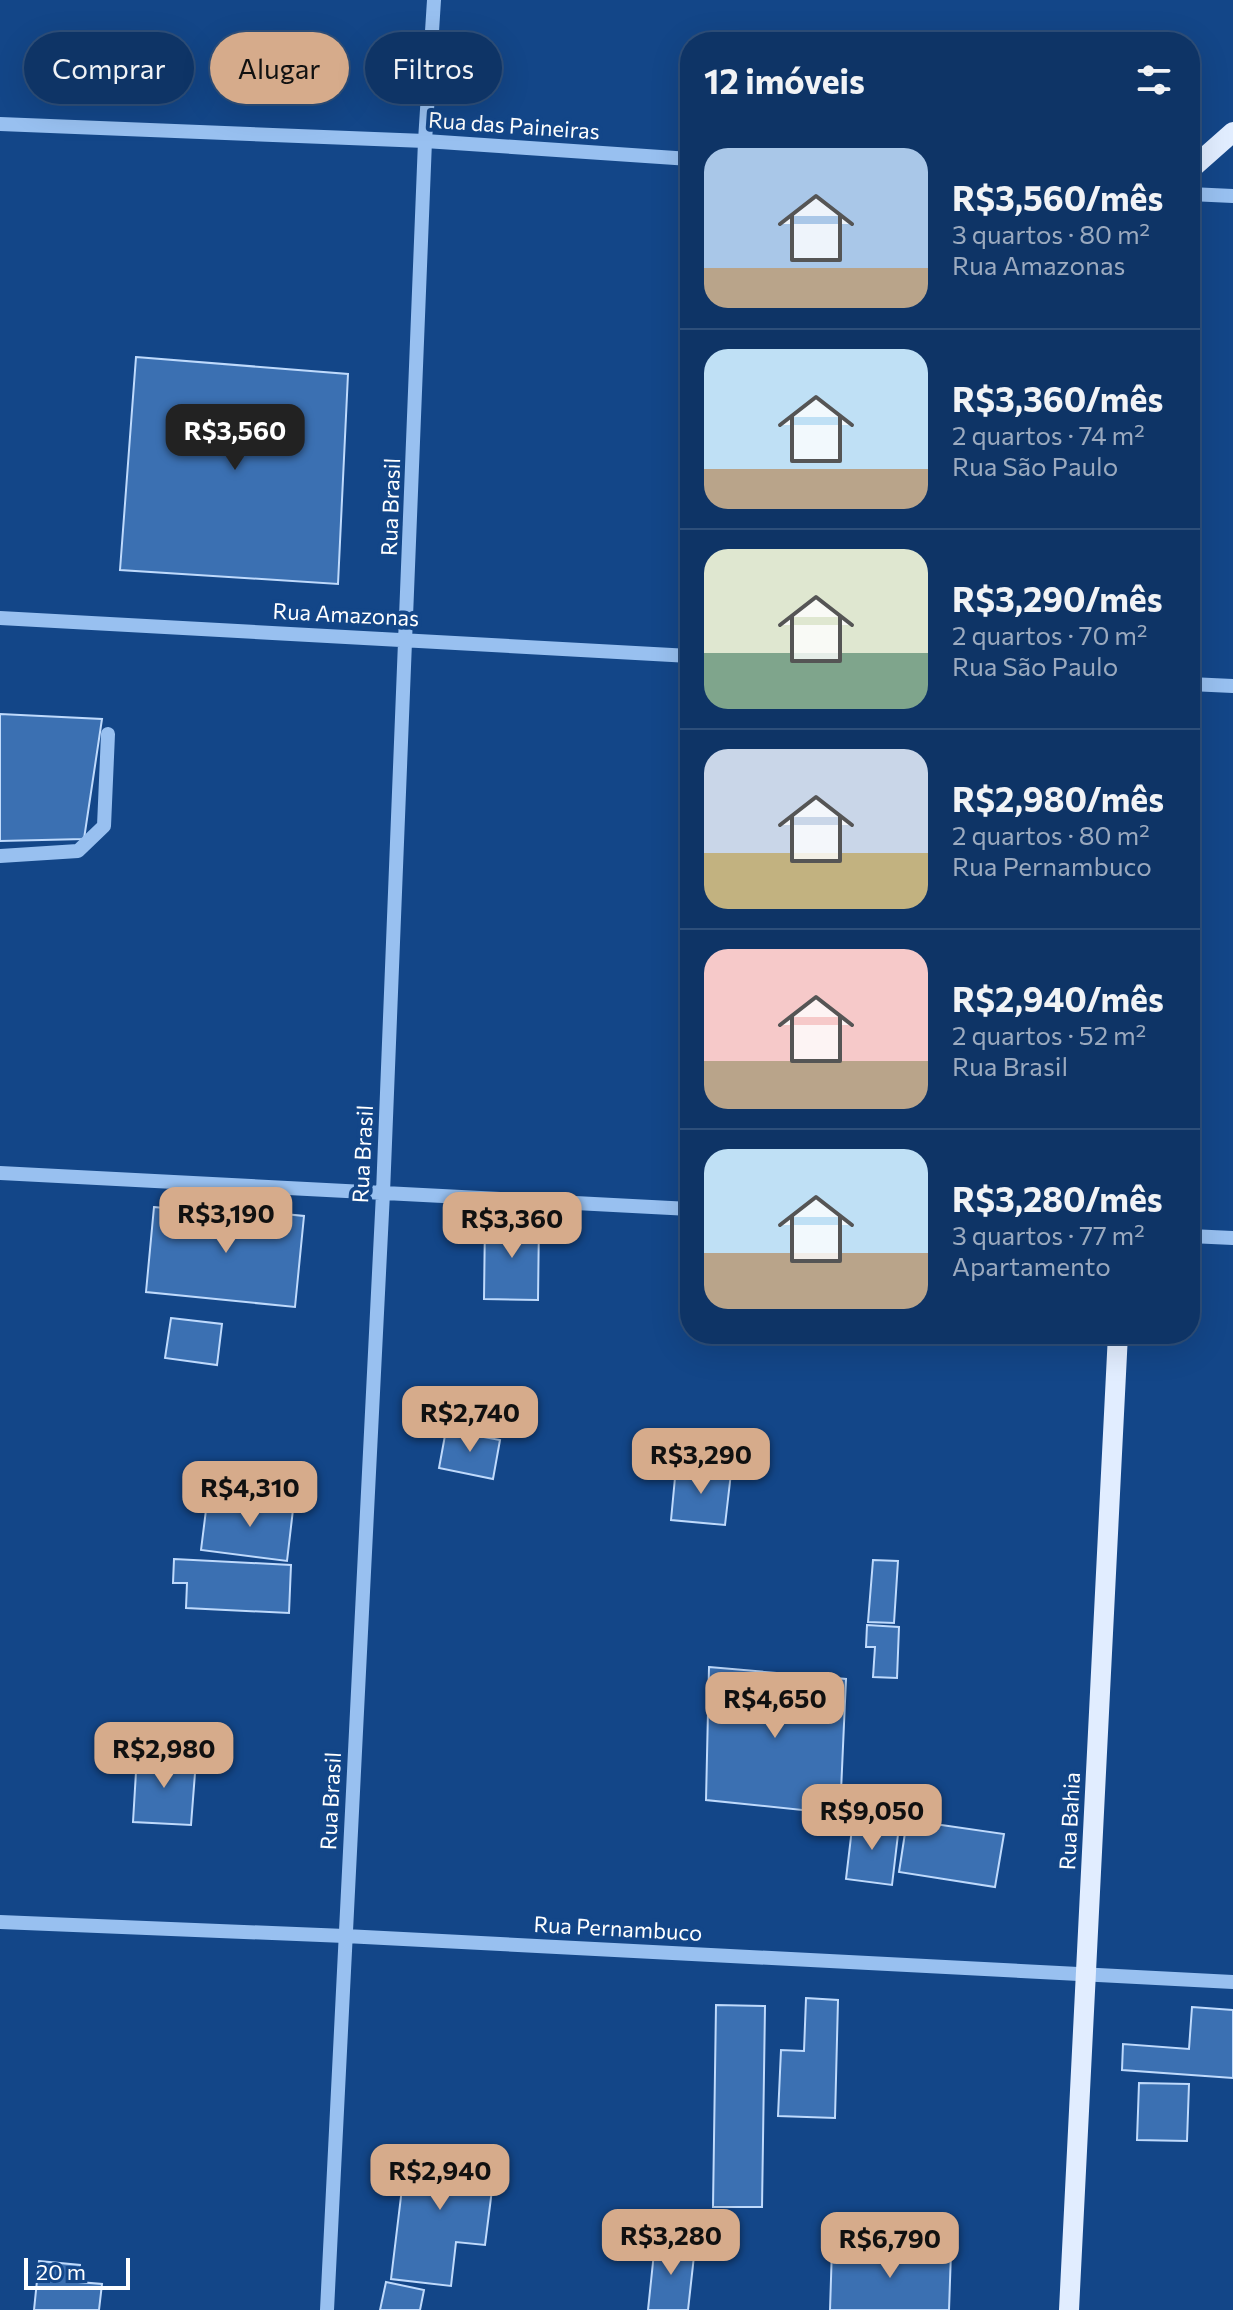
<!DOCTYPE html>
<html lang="pt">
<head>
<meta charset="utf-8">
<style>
  :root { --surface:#0e3466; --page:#173c6c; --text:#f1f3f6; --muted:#9baabf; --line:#2e4f7a; --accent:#d6ab8b }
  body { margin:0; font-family:Commissioner,sans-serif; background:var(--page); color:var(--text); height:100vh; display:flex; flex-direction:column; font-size:30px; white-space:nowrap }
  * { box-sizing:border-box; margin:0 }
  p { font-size:26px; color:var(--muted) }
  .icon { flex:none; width:44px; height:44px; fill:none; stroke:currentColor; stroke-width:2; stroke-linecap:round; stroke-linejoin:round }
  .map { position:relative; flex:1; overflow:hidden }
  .side { position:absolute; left:680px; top:32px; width:520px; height:1312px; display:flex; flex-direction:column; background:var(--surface); border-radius:32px; box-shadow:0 8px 32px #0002,0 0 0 2px var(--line) }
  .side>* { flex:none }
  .top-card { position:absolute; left:24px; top:32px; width:536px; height:72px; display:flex; gap:16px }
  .scale { position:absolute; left:24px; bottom:20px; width:106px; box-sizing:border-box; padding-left:8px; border:4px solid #fff; border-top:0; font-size:22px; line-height:28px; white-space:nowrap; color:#fff; -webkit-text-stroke:6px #134688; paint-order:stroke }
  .price { position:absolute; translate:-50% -68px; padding:0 18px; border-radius:16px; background:var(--accent); color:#111; font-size:26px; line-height:52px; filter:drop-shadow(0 2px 4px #0008) }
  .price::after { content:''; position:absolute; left:50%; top:48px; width:24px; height:18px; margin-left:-12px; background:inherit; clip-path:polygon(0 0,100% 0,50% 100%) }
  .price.active { background:#222; color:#fff }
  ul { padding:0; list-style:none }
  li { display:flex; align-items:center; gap:24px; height:200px; padding:0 24px }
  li+li { border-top:2px solid var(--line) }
  li span { display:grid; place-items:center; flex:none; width:224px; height:160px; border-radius:24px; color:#555 }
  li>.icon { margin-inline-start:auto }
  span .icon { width:96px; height:96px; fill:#fffc; stroke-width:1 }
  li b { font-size:34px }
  h2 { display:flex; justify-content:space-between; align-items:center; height:96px; padding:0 24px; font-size:34px }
  .pill { padding:0 28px; border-radius:36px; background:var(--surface); box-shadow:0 8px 32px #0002,0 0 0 2px var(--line); font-size:28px; line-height:72px }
  .pill.active { background:var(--accent); color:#111 }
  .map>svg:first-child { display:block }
</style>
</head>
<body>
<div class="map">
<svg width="1233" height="2310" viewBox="0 0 1233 2310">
  <rect width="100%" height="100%" fill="#134688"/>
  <path fill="#3b70b2" stroke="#bfdafc" stroke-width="2" d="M136 357 348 374 338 584 120 570Z
    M0 714 102 719 84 839 0 841Z
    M154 1207 215 1213 216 1207 304 1216 295 1307 146 1292Z
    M485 1219 539 1220 538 1300 484 1299Z
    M171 1318 222 1324 217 1365 165 1358Z
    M446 1430 500 1440 493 1479 439 1468Z
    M676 1467 731 1473 725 1525 671 1520Z
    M253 1495 294 1501 287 1561 201 1550 207 1502 251 1508Z
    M174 1559 291 1565 289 1613 186 1608 187 1583H173Z
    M873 1560 898 1561 894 1623 868 1622Z
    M867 1625 899 1627 897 1678 873 1677 875 1647H866Z
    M709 1667 846 1679 840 1814 706 1800Z
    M137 1755 196 1760 191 1825 133 1822Z
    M853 1820 899 1826 892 1885 846 1879Z
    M907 1820 1004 1834 995 1887 899 1872Z
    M806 1998 838 2000 835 2118 778 2116 781 2050 804 2051Z
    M716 2005 765 2006 762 2207H713Z
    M1192 2007 1233 2010V2078L1122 2070 1123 2044 1189 2049Z
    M1139 2083 1189 2084 1187 2141 1137 2140Z
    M407 2147 496 2158 485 2245 456 2242 451 2286 391 2279Z
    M655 2243 695 2247 688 2310H648Z
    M832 2248 951 2252 949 2310H830Z
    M39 2261 80 2265 79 2282 102 2284 99 2310H34Z
    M386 2282 424 2290 420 2310H380Z"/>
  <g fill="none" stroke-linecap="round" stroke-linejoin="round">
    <path stroke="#98c0f0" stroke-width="14" d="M0 124 425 141 690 159
      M1190 194 1233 196
      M0 618 690 656
      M1190 684 1233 686
      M0 856 78 851 104 826 108 734
      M0 1173 690 1209
      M1190 1236 1233 1238
      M0 1922 345 1936 1233 1982
      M327 2310 383 1193 425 141 434 0"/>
    <path stroke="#e1edff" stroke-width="20" d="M1190 170 1233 132
      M1069 2310 1118 1334"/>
  </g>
  <g text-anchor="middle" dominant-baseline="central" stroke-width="8" stroke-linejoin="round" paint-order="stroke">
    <g font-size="22" fill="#fff" stroke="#134688">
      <text transform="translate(514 125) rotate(4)">Rua das Paineiras</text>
      <text transform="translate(390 507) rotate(-88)">Rua Brasil</text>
      <text transform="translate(346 614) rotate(3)">Rua Amazonas</text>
      <text transform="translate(362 1154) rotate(-87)">Rua Brasil</text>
      <text transform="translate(330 1801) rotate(-87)">Rua Brasil</text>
      <text transform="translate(1069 1821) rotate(-87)">Rua Bahia</text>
      <text transform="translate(618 1928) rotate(3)">Rua Pernambuco</text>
    </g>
  </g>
</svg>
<div class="scale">20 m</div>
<b class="price active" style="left:235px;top:472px">R$3,560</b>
<b class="price" style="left:226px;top:1255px">R$3,190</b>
<b class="price" style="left:512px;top:1260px">R$3,360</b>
<b class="price" style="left:470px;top:1454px">R$2,740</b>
<b class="price" style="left:701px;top:1496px">R$3,290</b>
<b class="price" style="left:250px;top:1529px">R$4,310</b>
<b class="price" style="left:775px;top:1740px">R$4,650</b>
<b class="price" style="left:164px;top:1790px">R$2,980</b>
<b class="price" style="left:872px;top:1852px">R$9,050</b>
<b class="price" style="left:440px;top:2212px">R$2,940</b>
<b class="price" style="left:671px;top:2277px">R$3,280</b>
<b class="price" style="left:890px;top:2280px">R$6,790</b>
<div class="top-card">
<a class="pill">Comprar</a>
<a class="pill active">Alugar</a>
<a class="pill">Filtros</a>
</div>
<section class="side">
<h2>12 imóveis<svg class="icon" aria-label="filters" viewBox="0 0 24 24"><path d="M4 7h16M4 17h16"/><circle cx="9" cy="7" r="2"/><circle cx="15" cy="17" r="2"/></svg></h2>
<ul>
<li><span style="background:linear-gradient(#a9c7e8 75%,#b9a48a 0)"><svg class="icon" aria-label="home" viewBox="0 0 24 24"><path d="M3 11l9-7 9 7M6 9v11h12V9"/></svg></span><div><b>R$3,560/mês</b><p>3 quartos · 80 m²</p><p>Rua Amazonas</p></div></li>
<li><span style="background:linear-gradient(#bfe0f5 75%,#b9a48a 0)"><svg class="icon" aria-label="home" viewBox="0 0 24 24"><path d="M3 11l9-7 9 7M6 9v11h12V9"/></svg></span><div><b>R$3,360/mês</b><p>2 quartos · 74 m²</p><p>Rua São Paulo</p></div></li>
<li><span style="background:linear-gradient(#dfe7d0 65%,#7fa58c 0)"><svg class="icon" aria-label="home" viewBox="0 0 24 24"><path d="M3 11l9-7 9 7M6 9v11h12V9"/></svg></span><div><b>R$3,290/mês</b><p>2 quartos · 70 m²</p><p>Rua São Paulo</p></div></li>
<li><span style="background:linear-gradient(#c9d6e8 65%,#c2b280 0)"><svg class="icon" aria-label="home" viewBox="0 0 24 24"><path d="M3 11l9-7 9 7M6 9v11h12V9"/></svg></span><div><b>R$2,980/mês</b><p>2 quartos · 80 m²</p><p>Rua Pernambuco</p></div></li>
<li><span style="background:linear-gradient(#f6c9c9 70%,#b9a48a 0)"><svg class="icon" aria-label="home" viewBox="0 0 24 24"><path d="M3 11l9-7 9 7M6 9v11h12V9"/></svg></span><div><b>R$2,940/mês</b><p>2 quartos · 52 m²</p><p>Rua Brasil</p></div></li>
<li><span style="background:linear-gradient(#bfe0f5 65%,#b9a48a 0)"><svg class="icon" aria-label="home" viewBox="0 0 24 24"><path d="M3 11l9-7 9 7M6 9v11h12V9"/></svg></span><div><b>R$3,280/mês</b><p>3 quartos · 77 m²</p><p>Apartamento</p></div></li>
</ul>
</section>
</div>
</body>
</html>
